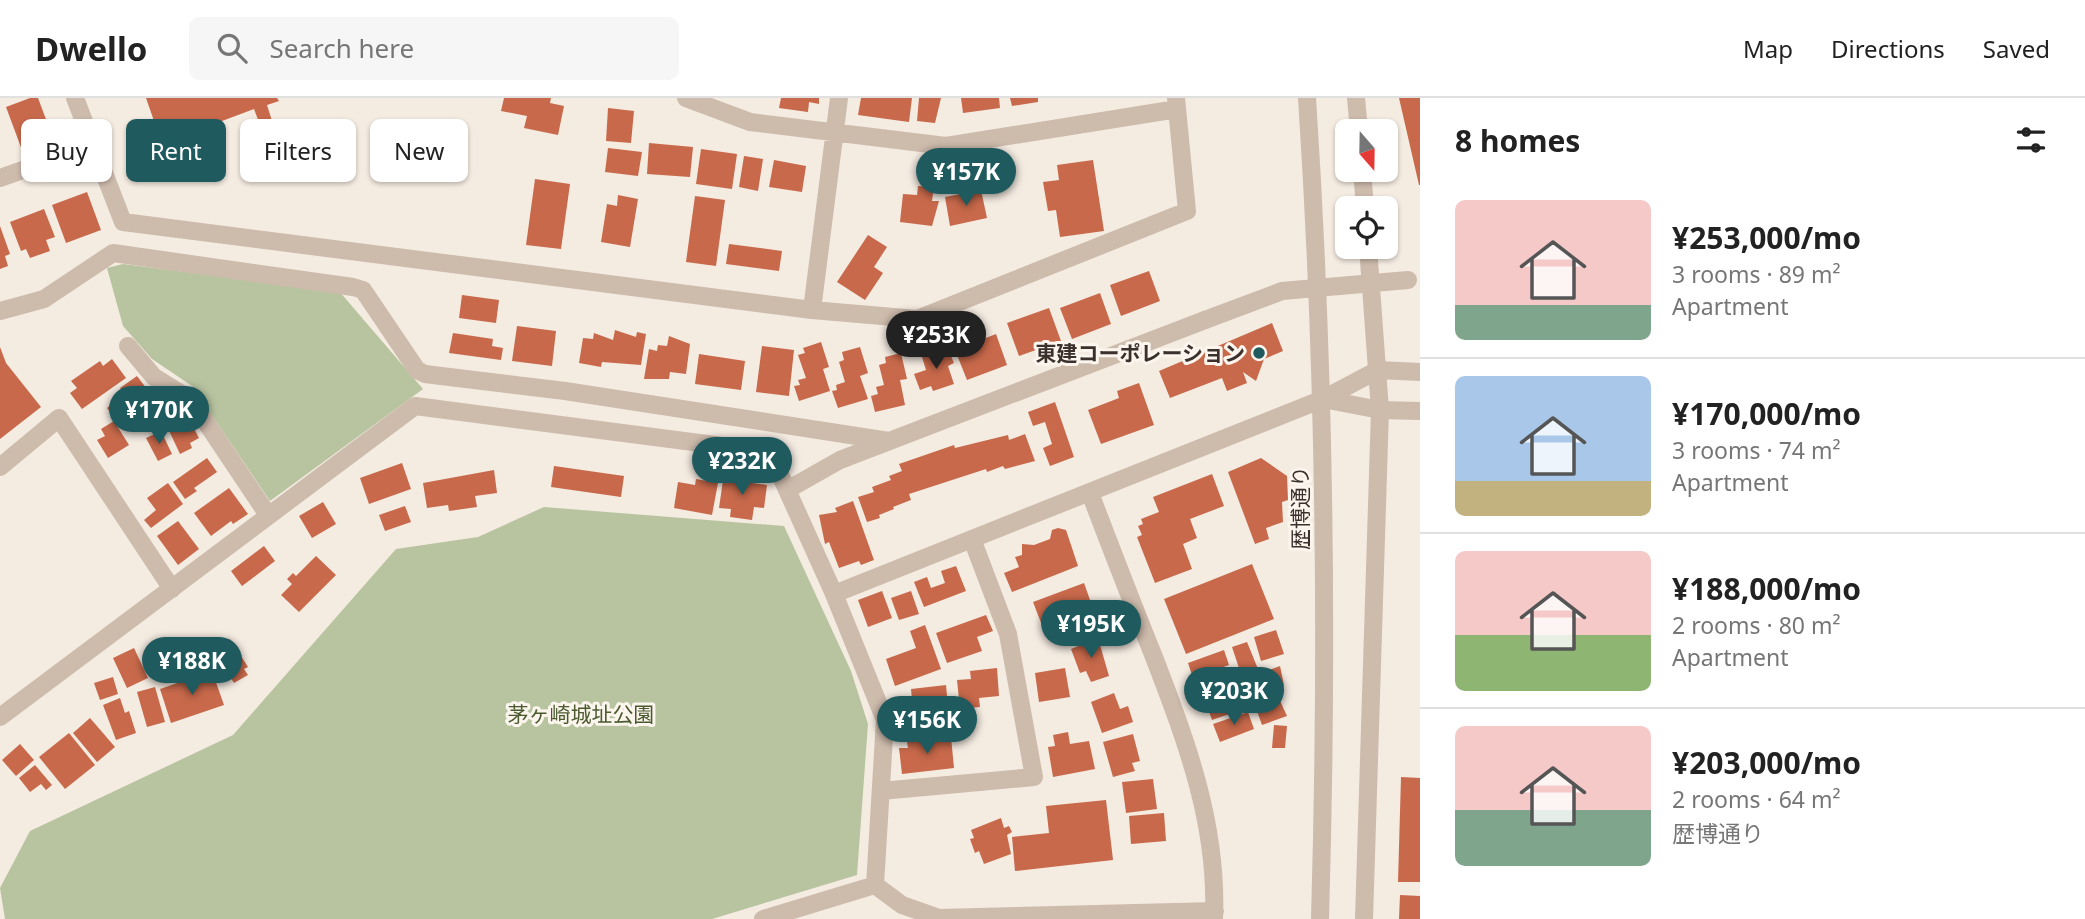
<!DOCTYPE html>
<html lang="en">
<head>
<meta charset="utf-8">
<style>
  :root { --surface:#fff; --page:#f6f6f6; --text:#222; --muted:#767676; --line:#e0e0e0; --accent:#1f5a5e }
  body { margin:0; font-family:"Noto Sans","Noto Sans JP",sans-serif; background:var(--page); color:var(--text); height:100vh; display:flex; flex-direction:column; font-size:26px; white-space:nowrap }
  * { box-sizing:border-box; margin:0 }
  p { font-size:23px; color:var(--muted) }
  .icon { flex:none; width:38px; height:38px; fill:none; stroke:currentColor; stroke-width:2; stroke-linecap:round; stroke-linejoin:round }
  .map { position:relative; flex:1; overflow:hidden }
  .panel { display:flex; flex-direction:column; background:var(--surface); width:665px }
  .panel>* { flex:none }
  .hud { position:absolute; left:21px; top:21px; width:665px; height:63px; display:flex; gap:14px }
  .needle { width:46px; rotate:160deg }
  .buttons { position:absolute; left:1335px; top:21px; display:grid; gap:14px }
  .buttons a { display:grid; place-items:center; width:63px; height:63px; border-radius:10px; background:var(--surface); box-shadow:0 2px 5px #0004; font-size:35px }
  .price { position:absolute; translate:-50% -60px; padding:0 16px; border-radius:24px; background:var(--accent); color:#fff; font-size:23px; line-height:46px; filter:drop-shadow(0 2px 4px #0008) }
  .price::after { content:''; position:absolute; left:50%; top:42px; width:21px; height:16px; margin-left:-10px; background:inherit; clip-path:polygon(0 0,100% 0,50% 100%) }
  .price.on { background:#222; color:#fff }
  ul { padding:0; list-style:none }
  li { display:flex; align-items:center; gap:21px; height:175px; padding:0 35px }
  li+li { border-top:2px solid var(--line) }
  li span { display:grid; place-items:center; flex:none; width:196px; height:140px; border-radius:10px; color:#555 }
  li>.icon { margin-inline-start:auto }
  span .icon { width:84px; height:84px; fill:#fffc; stroke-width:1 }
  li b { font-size:30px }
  h2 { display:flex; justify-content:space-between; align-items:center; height:84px; padding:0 35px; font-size:30px }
  .pill { padding:0 24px; border-radius:10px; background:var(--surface); box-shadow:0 2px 5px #0004; font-size:24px; line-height:63px }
  .pill.on { background:var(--accent); color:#fff }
  header { display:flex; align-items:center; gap:42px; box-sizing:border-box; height:98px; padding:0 35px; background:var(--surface); border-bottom:2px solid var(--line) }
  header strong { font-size:33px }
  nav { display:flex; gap:38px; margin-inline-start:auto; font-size:24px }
  .search { width:490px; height:63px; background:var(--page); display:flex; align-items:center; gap:18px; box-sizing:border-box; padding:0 24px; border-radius:10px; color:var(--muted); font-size:26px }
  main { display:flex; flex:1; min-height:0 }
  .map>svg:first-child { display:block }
</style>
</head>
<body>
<header>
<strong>Dwello</strong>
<div class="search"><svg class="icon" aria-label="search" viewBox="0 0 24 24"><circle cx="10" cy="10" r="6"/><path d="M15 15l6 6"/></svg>Search here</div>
<nav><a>Map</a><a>Directions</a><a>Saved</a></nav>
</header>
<main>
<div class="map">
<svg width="1420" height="821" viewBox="0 0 1420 821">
  <rect width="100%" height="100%" fill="#f4ebe1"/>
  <path fill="#b8c4a0" d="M123 166 339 193 423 291 270 403 192 288 152 261 123 228 107 170Z
    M544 409 784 428 851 573 868 626 857 777 712 821H5L0 790 30 733 233 637 396 451 478 439Z"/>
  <path fill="#c8694b" d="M30 0H38L53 40 22 52 6 9Z
    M146 0H277L279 3 267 7 272 23 260 27 254 11 190 35 196 52 185 56 179 40 162 46Z
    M504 0H551L550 5 564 8 558 37 524 30 527 18 501 13Z
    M781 0H819V6L809 4 808 14 779 10Z
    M861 0H912L909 24 858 17Z
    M919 0H941L935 25 917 23Z
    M961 0H999L1000 10 963 15Z
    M1010 0H1038V4L1012 8Z
    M1399 0H1420V87H1419Z
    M608 10 634 13 631 45 606 43Z
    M649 45 693 49 690 79 647 76Z
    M608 50 642 54 638 78 605 74Z
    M701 51 737 56 732 91 696 86Z
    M744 58 763 61 758 93 739 89Z
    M774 62 806 68 802 94 769 89Z
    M1093 62 1104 133 1060 139 1056 112 1048 113 1043 84 1059 82 1057 67Z
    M535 81 570 86 561 151 526 147Z
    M918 88 934 89 932 103H939L932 128 900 124 903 96 917 97Z
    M981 92 987 120 950 128 945 99Z
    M87 94 101 132 66 145 52 107Z
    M618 97 638 101 630 149 601 144 607 106 617 108Z
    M695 98 725 102 716 168 686 164Z
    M44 111 55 139 46 142 50 153 30 160 26 151 21 153 10 124Z
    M0 128 10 156 5 158 8 168 0 171Z
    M868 137 887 149 874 169 883 175 865 202 837 184Z
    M729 146 782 153 779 173 726 166Z
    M1149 173 1160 203 1121 218 1110 187Z
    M1100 195 1111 226 1072 241 1060 210Z
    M462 197 499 202 496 225 459 220Z
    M1049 210 1061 243 1019 258 1007 225Z
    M1272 225 1283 253 1264 261 1256 283 1243 274 1247 285 1227 293 1222 280 1170 300 1159 273Z
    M517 228 556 233 552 268 512 263Z
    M615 232 636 239 637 234 646 236 641 267 602 264 601 269 579 265 583 240 593 241 594 235 613 242Z
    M453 235 493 241 492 248 503 250 501 262 449 255Z
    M996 236 1007 267 967 282 955 252Z
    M669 238 690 246 686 276 670 274 669 281H644L649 251 657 253 658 247 667 248Z
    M821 244 829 269 823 271 830 293 799 303 794 288 800 287 798 282 806 280 798 257 805 255 803 250Z
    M762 248 794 252 789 298 756 294Z
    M0 249 6 265 41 309 0 341Z
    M860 249 868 275 860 278 868 301 838 310 832 293 837 292 836 287 845 284 839 264 844 262 842 254Z
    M947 249 954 265 948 268 954 286 933 293 931 288 920 292 914 276 926 272 922 259Z
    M901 255 907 281 900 282 905 307 875 314 871 298 878 296 876 289 884 287 879 267 886 265 885 259Z
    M699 256 745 263 741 292 695 286Z
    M112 261 126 280 82 311 70 295 77 290 71 283 100 263 103 268Z
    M137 278 153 299 157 295 168 310 146 326 120 290Z
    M1139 285 1154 327 1101 346 1088 312 1119 300 1117 293Z
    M120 299 134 325 124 332 107 310Z
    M1055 304 1074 359 1050 368 1043 350 1052 346 1045 324 1033 328 1028 314Z
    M177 318 182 327 190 323 199 340 190 345 192 350 180 356 165 324Z
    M114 323 129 347 108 360 97 342 105 338 101 331Z
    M161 333 172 356 158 363 146 340Z
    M1025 336 1035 363 1005 371 1003 368 987 374 986 371 909 396 911 402 893 409 894 411 879 417 880 420 867 424 858 399 874 394 872 389 891 382 889 378 902 373 899 366 954 347 955 350 1008 337 1009 342Z
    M207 360 217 374 194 390 197 393 185 401 173 384Z
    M1261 360 1287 378 1288 402 1282 404 1283 424 1266 430 1269 441 1255 446 1228 374Z
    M402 365 411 391 369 406 360 380Z
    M554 368 624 378 621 399 551 389Z
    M494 372 497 395 475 398 477 409 449 413 448 407 427 410 423 385Z
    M724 375 736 377V383L767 387 764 410 754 409 752 422 730 419 731 411 719 410Z
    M1212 376 1224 408 1190 421 1197 440 1183 446 1192 471 1155 485 1137 439 1142 437 1138 428 1143 426 1141 421 1159 414 1153 399Z
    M696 381 718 385 712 417 674 410 678 384 695 387Z
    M168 385 183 406 151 430 144 422 156 412 147 400Z
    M229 390 248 416 233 426 231 423 211 438 194 415Z
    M853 403 874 462 861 467 859 463 839 470 829 444 825 446 819 417 837 414 835 410Z
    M323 404 336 426 312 440 299 418Z
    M405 408 411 424 385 433 379 417Z
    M178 423 199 451 178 467 157 438Z
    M1058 430 1066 432 1078 468 1012 494 1004 475 1019 469 1015 459 1022 457V446L1034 447 1050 441 1052 432Z
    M264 448 275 463 242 488 231 473Z
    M316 458 336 477 299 514 281 497 292 486 287 481 293 475 296 478Z
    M1252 466 1274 521 1186 556 1164 501Z
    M956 468 966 493 924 509 914 484 927 479 931 490 945 485 941 473Z
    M1084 485 1095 516 1045 535 1033 504Z
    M882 493 892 520 868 529 858 502Z
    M911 493 919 516 899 522 891 500Z
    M986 517 993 533 977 539 982 553 947 565 936 535Z
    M925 527 941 571 895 588 886 561 916 550 910 533Z
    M1276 532 1284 556 1261 563 1254 539Z
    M1098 540 1109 578 1091 584 1086 573 1080 575 1071 551Z
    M230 541 248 569 244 571 248 577 234 585 212 551Z
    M1247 544 1258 571 1241 576 1232 549Z
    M134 550 148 580 127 590 113 560Z
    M1224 552 1229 567 1193 580 1188 565Z
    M1280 568 1284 587 1254 598 1248 580Z
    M997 570 999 598 979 600 980 609 960 611 957 582 971 581 970 573Z
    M1065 570 1070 599 1039 604 1035 575Z
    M1230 570 1236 585 1204 601 1199 587Z
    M212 573 224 607 171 625 160 591Z
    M113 579 118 596 100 602 94 585Z
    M946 587 949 619 914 622 911 591Z
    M155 589 165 624 147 629 137 594Z
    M1242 591 1246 603 1239 605 1241 612 1212 622 1207 608 1219 604 1217 599Z
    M1276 594 1287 618 1262 627 1253 602Z
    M1114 595 1120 611 1128 608 1133 624 1102 635 1091 604Z
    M120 600 125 615 129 613 136 635 116 642 103 607Z
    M1248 614 1254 631 1220 644 1213 626Z
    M90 620 115 649 97 664 73 635Z
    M1274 627 1287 628 1285 650H1272Z
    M1068 634 1070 646 1089 643 1095 671 1053 679 1048 649 1055 648 1053 637Z
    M69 635 95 667 65 691 39 659Z
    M1133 636 1140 663 1132 665 1135 673 1113 679 1103 644Z
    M951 639 954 670 902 676 899 650H908L907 644Z
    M20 646 34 662 16 678 2 662Z
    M35 667 52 687 46 692 41 686 30 694 19 680Z
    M1401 679 1420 680V784H1398Z
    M1153 681 1157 711 1126 715 1122 684Z
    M1106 702 1113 762 1015 773 1012 739 1049 735 1046 708Z
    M1164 715 1166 743 1131 746 1129 718Z
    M1001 720 1004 730 1009 728 1012 734 1007 737 1011 756 984 766 979 753 975 755 970 741 974 740 971 732Z
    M1400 797 1420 798V821H1399Z"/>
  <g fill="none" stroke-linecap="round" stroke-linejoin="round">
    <path stroke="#cdbbac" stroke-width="18" d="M75 0 123 124 812 212 917 221 1187 113 1176 0
      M686 0 750 24 946 48 1177 11
      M1307 0C1325 273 1328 547 1320 821
      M1356 0 1359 33
      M1362 72 1365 110
      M0 80 93 47
      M812 212 839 0
      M0 213 44 201 113 155 353 189 363 192 417 272 425 276 565 293 889 343
      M128 248 154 279 191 302 268 417
      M1323 301 1380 312 1420 313
      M0 369 59 320 172 491
      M787 392 840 362 1205 222
      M1090 395C1111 450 1132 505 1154 559 1187 645 1218 727 1214 821
      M834 496 1323 301 1378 272 1420 274
      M0 619 415 308 770 354 834 496 885 622 875 787 902 807 939 820 1215 813
      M881 693 1034 679 1008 536 972 441
      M763 821 875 787
      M1364 821 1380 312 1368 149"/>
    <path stroke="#cdbbac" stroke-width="18" d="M1205 222 1282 193 1408 182"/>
  </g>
  <circle fill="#1f5a5e" stroke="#fbf5ee" stroke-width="2.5" cx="1259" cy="255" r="7"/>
  <g text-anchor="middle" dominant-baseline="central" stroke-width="6" stroke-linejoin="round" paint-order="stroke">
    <g font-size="21" font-weight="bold" fill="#3b302b" stroke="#fbf5ee" text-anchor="end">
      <text x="1245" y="255">東建コーポレーション</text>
    </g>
    <g font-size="21" fill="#3b302b" stroke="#fbf5ee">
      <text transform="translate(1300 410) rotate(-90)">歴博通り</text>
    </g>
    <g font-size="21" fill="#4a5a2e" stroke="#fbf5ee">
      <text x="581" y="616">茅ヶ崎城址公園</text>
    </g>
  </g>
</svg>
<div class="buttons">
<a><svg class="needle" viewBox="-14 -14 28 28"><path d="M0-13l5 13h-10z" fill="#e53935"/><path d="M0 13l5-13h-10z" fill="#767676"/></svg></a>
<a><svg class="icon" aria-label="locate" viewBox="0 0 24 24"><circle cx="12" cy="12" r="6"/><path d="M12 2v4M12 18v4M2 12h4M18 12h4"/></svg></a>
</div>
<b class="price" style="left:966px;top:110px">¥157K</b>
<b class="price on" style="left:936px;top:273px">¥253K</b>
<b class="price" style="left:159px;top:348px">¥170K</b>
<b class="price" style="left:742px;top:399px">¥232K</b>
<b class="price" style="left:1091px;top:562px">¥195K</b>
<b class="price" style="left:192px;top:599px">¥188K</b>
<b class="price" style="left:1234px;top:629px">¥203K</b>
<b class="price" style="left:927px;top:658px">¥156K</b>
<div class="hud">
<a class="pill">Buy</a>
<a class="pill on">Rent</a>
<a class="pill">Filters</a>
<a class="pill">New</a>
</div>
</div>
<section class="panel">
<h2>8 homes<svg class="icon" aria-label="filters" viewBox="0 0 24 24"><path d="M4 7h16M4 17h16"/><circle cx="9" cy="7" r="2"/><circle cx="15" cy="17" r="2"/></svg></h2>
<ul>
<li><span style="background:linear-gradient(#f6c9c9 75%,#7fa58c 0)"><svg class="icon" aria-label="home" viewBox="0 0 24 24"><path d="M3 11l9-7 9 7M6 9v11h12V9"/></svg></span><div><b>¥253,000/mo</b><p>3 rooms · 89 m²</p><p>Apartment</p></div></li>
<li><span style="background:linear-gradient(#a9c7e8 75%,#c2b280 0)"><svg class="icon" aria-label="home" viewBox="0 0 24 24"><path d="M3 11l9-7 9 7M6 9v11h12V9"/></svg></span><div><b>¥170,000/mo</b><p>3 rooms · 74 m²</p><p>Apartment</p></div></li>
<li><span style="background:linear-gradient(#f6c9c9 60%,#8fb573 0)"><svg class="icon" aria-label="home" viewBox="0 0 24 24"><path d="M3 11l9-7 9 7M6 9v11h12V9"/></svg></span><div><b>¥188,000/mo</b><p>2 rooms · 80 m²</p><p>Apartment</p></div></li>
<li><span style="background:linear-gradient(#f6c9c9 60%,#7fa58c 0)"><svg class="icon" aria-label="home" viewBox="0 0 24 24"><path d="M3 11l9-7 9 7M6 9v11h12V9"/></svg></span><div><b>¥203,000/mo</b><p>2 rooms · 64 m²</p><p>歴博通り</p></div></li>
</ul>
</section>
</main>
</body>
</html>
